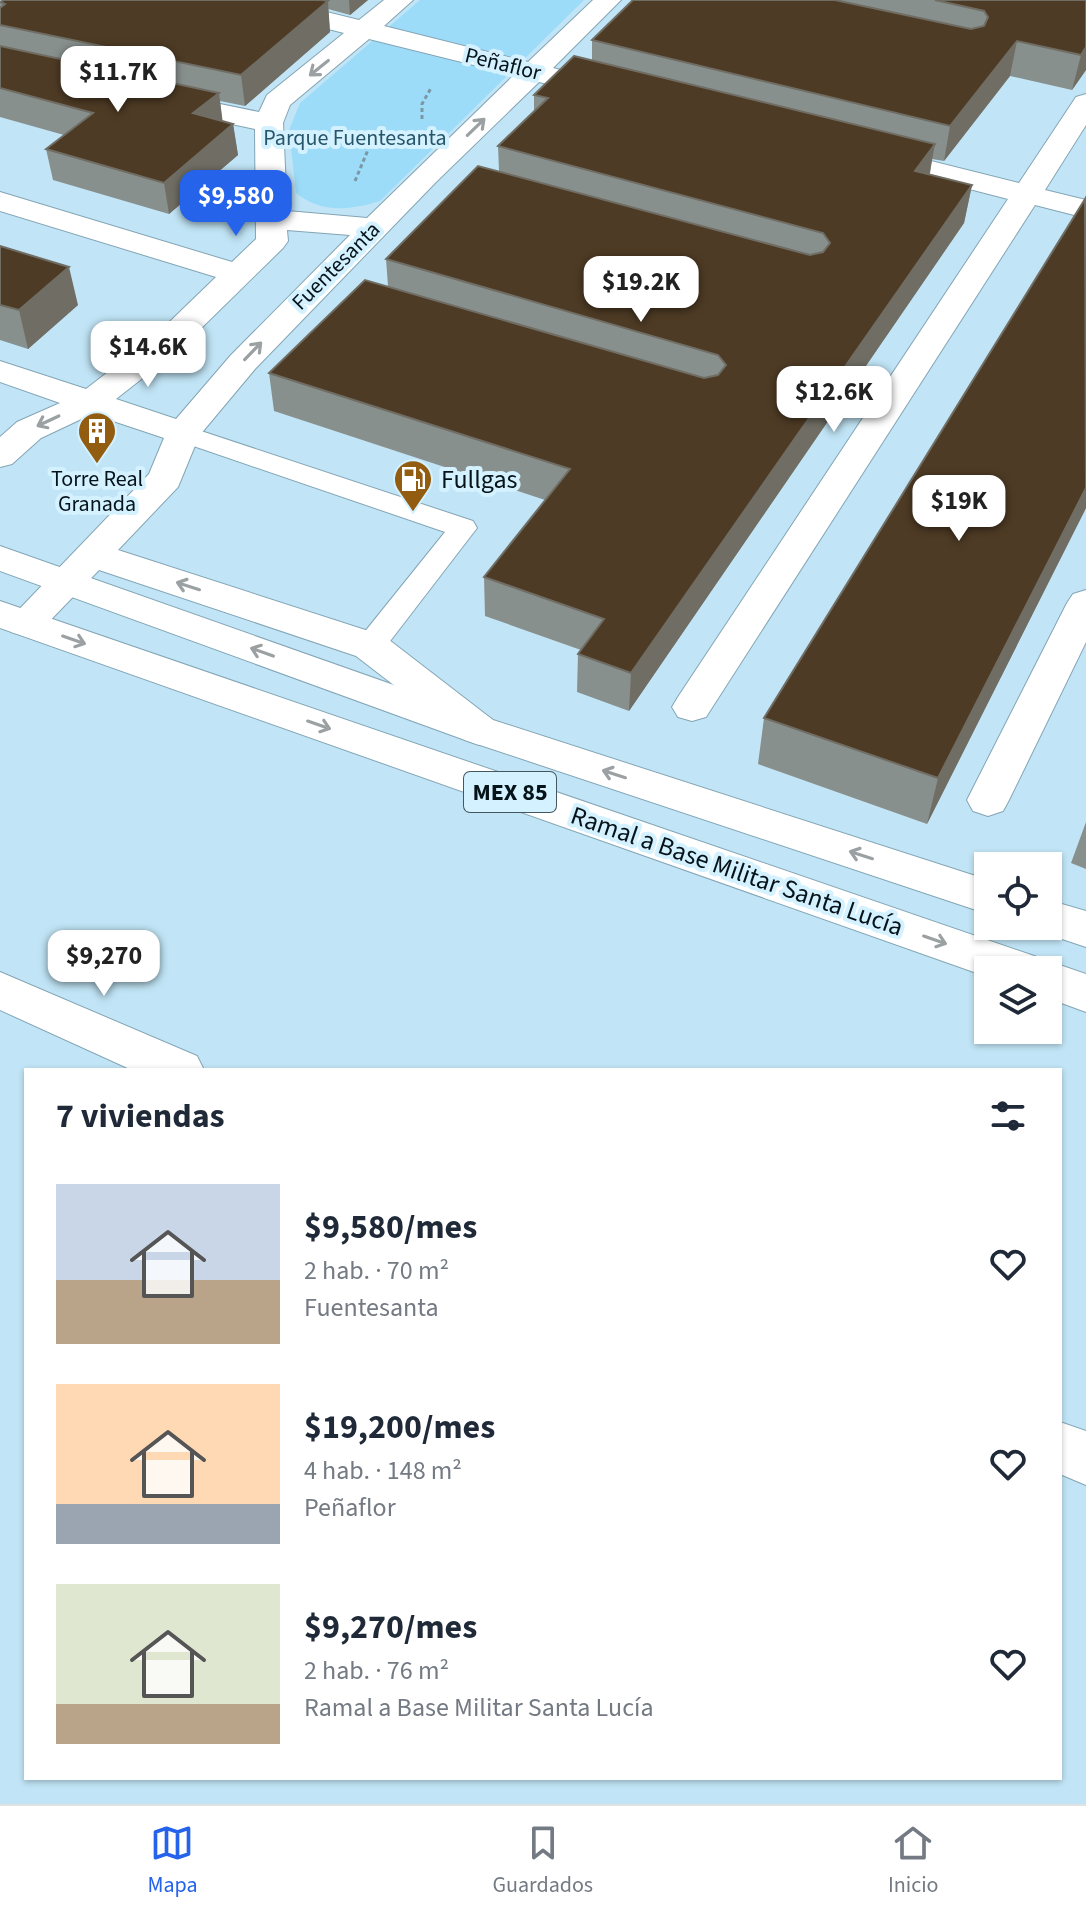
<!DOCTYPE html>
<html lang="es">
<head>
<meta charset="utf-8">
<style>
  :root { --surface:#fff; --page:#f2f2f3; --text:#1f2937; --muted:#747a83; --line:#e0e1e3; --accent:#2563eb }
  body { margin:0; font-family:"Source Sans 3",sans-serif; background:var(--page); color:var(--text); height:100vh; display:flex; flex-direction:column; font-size:30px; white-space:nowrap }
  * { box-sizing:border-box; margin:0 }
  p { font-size:26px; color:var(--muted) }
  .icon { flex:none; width:44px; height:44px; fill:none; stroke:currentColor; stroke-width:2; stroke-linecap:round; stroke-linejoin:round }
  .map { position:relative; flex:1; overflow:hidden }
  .drawer { position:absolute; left:24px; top:1068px; width:1038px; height:712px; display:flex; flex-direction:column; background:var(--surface); border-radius:0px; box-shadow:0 2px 6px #0004 }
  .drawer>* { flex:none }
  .buttons { position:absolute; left:974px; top:852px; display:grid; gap:16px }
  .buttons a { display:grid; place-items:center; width:88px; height:88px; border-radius:0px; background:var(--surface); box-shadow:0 2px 6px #0004; font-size:40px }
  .price { position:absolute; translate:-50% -68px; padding:0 18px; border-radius:16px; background:#fff; color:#222; font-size:26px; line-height:52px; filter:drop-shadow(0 2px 4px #0008) }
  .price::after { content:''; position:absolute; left:50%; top:48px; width:24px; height:18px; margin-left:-12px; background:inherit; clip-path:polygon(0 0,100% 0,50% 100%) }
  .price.current { background:var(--accent); color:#fff }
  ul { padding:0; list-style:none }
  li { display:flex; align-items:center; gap:24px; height:200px; padding:0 32px }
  li span { display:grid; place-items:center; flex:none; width:224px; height:160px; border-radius:0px; color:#555 }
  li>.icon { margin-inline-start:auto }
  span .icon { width:96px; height:96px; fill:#fffc; stroke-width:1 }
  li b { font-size:34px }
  h2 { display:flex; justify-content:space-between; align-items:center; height:96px; padding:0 32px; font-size:34px }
  .dock { display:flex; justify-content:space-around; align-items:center; height:112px; border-top:2px solid var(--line); background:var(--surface); font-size:22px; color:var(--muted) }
  .dock a { display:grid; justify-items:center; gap:4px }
  .dock .current { color:var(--accent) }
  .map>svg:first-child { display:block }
</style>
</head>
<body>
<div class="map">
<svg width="1086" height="1804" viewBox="0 0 1086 1804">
  <rect width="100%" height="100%" fill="#c1e5f6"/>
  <path fill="#9cdcf9" d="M420 0H584L380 201C350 210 322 214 296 193L289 130 300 103Z"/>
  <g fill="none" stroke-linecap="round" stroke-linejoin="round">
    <defs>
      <path id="lane" d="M183 425 473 521 477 528 381 653 370 656 359 653 355 646 359 639 445 532 173 439 170 433 173 427Z"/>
      <path id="street" d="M233 0H278L359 20 384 0H413L384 26 528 62 593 0H621L553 68 620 85 624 91 620 97 610 99 539 82 436 182 255 369 199 436 178 487 118 550 384 636 493 720 499 730 493 740 479 745 465 740 356 656 99 570 39 632 25 636 11 632 6 623 149 474 164 438 92 414 41 438 12 464 0 467V437L17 422 60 403 0 382V361L86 389 157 334 216 277 0 211V192L232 262 256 239 255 129 152 107 148 101 152 95 162 92 259 112 267 95 344 33 237 6ZM369 39 514 75 367 218 287 211 283 123 290 105ZM287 230 350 235 231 355 176 419 116 399 181 348 283 248 288 241Z
        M1086 94V125L1045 190 1086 200V218L1035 205 706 717 692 721 678 717 672 707 678 697 1008 199 861 161 856 155 861 149 871 146 1019 183 1076 97Z
        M1086 590V642L1009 800 1003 811 988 816 973 811 967 800 1067 603 1073 594Z
        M0 972 197 1056 204 1070H132L0 1010Z
        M1060 1422 1086 1431V1485L1060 1474Z"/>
      <path id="primary" d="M0 546 493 720 988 880V914L465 740 0 571Z
        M0 601 1037 957 1040 963 1048 961 1086 974V1012L1048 998V970H988V977L0 628Z
        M1048 900 1086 911V947L1032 929 1031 926H1048Z"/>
    </defs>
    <use href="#lane" stroke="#83a5b5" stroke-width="2"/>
    <use href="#street" stroke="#83a5b5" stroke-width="2"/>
    <use href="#primary" stroke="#83a5b5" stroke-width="2"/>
    <path stroke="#7c97a4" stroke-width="3" stroke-dasharray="4 3" stroke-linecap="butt" d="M422 119V104L431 88
      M315 139 396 144
      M355 181 370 145"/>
    <use href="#lane" fill="#fff" fill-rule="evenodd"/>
    <use href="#street" fill="#fff" fill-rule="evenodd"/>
    <use href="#primary" fill="#fff" fill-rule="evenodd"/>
  </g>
  <path fill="#88908e" d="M4 0H368L350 15 328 9 330 32 245 106 220 101 222 121 233 124 238 155 169 214 53 180 46 149 64 135 0 117V2Z
    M633 0H1086V70L1072 90 1010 76 944 161 932 159 930 174 972 185 964 223 629 711 577 692 578 654 581 650 485 616 484 577 545 500 274 411 269 373 388 286 386 259 499 171 498 146 534 112V95L592 60V40Z
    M1086 199V508L927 824 758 764 764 718Z
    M0 246 78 305 28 349 0 340Z
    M1086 822V869L1071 863Z"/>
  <path fill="#706e64" d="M349 0H368L350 15Z
    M328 1 330 32 245 106 241 75Z
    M1017 41 1010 76 944 161 950 126Z
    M1086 47V70L1072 90 1081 55Z
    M219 93 223 124 193 113Z
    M233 124 238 155 169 214 164 183Z
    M935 144 928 182 915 171Z
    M972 185 964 223 629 711 631 673Z
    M69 267 78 305 28 349 19 310Z
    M1086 488V508L927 824 938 778Z"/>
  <path fill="#4e3b25" stroke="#706e64" stroke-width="2" d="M4 0H322L328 1 241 75 0 25V8L5 4 0 2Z
    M633 0H835L971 29 984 26 988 17 984 11 935 0H1086V47L1081 55 1017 41 950 126 592 40Z
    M0 46 219 93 193 113 233 124 164 183 46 149 93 113 0 88Z
    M574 56 935 144 915 171 972 185 631 673 578 654 604 619 484 577 570 469 269 373 365 280 704 378 718 375 726 365 718 355 386 259 478 166 810 255 823 252 830 243 823 233 498 146 548 98 534 95Z
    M1085 199 1086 488 938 778 764 718Z
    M0 246 69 267 19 310 0 305Z"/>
  <defs><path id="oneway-shaft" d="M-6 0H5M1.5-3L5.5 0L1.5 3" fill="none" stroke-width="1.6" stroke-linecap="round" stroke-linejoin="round" transform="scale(2)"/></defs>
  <g stroke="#9ba1a3">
    <use href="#oneway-shaft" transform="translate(319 68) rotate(141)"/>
    <use href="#oneway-shaft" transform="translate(476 127) rotate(-44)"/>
    <use href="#oneway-shaft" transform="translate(253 351) rotate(-46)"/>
    <use href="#oneway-shaft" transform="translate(48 421) rotate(155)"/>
    <use href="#oneway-shaft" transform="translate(188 586) rotate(-162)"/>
    <use href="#oneway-shaft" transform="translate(74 640) rotate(19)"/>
    <use href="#oneway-shaft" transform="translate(262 652) rotate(-160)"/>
    <use href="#oneway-shaft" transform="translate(319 725) rotate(19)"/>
    <use href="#oneway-shaft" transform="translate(614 774) rotate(-162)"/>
    <use href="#oneway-shaft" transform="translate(861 855) rotate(-162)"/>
    <use href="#oneway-shaft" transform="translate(935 940) rotate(19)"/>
  </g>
  <defs>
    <symbol id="building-pin" viewBox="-11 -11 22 30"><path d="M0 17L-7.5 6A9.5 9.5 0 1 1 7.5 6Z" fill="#925d11" stroke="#d4f1ff"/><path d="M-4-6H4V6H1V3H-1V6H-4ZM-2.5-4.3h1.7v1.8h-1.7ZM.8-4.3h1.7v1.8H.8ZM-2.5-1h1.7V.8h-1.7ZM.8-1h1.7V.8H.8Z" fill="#fff"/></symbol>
    <symbol id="fuel-pin" viewBox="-11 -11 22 30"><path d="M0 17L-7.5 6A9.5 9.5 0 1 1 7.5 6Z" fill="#925d11" stroke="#d4f1ff"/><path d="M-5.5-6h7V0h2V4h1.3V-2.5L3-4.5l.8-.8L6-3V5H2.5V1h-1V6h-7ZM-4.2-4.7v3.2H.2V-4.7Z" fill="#fff"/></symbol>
  </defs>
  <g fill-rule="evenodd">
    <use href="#building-pin" x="75" y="409" width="44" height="60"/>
    <use href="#fuel-pin" x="391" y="457" width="44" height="60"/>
  </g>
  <g text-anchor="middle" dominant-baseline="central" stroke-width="8" stroke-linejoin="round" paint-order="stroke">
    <g font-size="22" fill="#061319" stroke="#d4f1ff">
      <text transform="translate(503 64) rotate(14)">Peñaflor</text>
      <text transform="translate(336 266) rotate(-45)">Fuentesanta</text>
    </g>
    <g font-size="22" fill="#275569" stroke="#d4f1ff">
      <text x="355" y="138">Parque Fuentesanta</text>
    </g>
    <g font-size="22" fill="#061319" stroke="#d4f1ff">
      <text x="97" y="479">Torre Real<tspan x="97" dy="25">Granada</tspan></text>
    </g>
    <rect fill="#d4f1ff" stroke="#44565e" stroke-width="2" x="464" y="772" width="92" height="40" rx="6"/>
    <g font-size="24" font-weight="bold" fill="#061319">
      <text x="510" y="792">MEX 85</text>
    </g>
    <g font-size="26" fill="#061319" stroke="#d4f1ff" text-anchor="start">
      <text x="441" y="479">Fullgas</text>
    </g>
    <g font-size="26" fill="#061319" stroke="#d4f1ff">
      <text transform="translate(737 871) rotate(19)">Ramal a Base Militar Santa Lucía</text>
    </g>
  </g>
</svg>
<div class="buttons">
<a><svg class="icon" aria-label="locate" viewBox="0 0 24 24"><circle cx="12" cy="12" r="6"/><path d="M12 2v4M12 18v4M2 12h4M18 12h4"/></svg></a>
<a><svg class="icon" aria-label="layers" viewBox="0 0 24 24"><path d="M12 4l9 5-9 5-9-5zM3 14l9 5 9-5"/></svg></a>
</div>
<b class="price" style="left:118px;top:114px">$11.7K</b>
<b class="price current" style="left:236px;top:238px">$9,580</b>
<b class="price" style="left:641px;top:324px">$19.2K</b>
<b class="price" style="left:148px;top:389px">$14.6K</b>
<b class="price" style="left:834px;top:434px">$12.6K</b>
<b class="price" style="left:959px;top:543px">$19K</b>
<b class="price" style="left:104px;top:998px">$9,270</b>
<section class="drawer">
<h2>7 viviendas<svg class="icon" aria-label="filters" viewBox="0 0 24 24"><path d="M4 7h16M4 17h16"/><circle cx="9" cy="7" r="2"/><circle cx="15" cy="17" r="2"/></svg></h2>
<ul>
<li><span style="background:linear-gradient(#c9d6e8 60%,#b9a48a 0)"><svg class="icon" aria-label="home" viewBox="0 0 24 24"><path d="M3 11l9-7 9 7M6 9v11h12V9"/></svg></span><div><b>$9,580/mes</b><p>2 hab. · 70 m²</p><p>Fuentesanta</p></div><svg class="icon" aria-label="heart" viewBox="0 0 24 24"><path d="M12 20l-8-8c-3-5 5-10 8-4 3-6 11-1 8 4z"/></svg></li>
<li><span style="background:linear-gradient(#ffd9b3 75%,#9aa5b1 0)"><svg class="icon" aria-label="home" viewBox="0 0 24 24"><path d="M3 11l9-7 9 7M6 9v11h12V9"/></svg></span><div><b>$19,200/mes</b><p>4 hab. · 148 m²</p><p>Peñaflor</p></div><svg class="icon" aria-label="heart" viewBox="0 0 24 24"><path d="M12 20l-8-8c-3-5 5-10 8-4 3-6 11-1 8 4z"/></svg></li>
<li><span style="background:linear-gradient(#dfe7d0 75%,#b9a48a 0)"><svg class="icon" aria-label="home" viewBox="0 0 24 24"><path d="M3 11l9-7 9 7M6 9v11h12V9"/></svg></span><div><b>$9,270/mes</b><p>2 hab. · 76 m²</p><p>Ramal a Base Militar Santa Lucía</p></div><svg class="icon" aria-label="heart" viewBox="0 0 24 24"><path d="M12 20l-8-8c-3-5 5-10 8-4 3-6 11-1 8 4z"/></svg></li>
</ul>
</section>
</div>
<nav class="dock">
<a class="current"><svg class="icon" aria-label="map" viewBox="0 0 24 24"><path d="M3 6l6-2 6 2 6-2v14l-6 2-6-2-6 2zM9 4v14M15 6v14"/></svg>Mapa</a>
<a><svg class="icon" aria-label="saved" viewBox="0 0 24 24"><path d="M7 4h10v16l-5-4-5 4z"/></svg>Guardados</a>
<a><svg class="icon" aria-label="home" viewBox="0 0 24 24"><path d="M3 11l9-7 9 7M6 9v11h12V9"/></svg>Inicio</a>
</nav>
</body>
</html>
